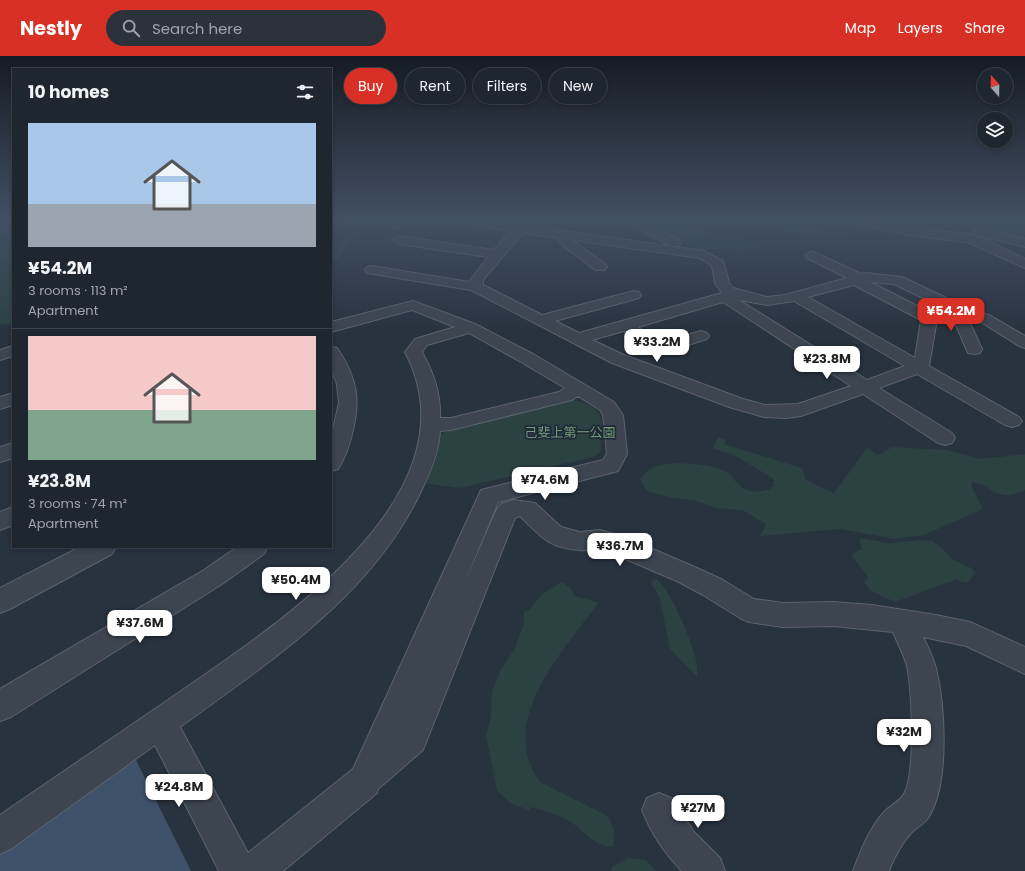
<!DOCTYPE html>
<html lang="en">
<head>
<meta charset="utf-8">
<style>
  :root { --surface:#1e2630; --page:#2b323c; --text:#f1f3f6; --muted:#a1a5ab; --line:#3c434c; --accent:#d93025 }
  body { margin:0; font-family:Poppins,"Noto Sans JP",sans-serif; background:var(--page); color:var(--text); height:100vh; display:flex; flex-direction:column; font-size:15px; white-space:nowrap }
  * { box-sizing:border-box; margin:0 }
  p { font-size:13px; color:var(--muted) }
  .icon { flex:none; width:22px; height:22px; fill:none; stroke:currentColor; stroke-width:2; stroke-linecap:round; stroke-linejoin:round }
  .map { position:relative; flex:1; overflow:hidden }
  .panel { position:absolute; left:12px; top:12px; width:320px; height:480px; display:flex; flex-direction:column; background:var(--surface); border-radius:0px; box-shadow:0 2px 6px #0003,0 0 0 1px var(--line) }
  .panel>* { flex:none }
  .hud { position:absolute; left:344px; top:12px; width:380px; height:36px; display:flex; gap:8px }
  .needle { width:26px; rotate:340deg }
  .tools { position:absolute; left:977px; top:12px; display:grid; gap:8px }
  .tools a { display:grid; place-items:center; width:36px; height:36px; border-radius:50%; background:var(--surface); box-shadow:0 2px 6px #0003,0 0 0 1px var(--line); font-size:20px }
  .price { position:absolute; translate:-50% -34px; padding:0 9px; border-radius:8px; background:#fff; color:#222; font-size:13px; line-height:26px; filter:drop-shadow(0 1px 2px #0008) }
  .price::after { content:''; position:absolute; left:50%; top:24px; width:12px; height:9px; margin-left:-6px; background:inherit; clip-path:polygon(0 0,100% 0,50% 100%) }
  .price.active { background:var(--accent); color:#fff }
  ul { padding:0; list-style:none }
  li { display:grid; align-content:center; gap:8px; height:212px; padding:0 16px }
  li+li { border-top:1px solid var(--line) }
  li span { display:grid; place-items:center; height:124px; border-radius:0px; color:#555 }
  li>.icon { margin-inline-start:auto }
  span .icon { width:72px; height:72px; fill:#fffc; stroke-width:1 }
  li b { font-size:17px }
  h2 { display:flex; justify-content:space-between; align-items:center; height:48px; padding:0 16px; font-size:17px }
  .pill { padding:0 14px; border-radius:18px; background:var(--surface); box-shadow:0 2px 6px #0003,0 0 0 1px var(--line); font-size:14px; line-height:36px }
  .pill.active { background:var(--accent); color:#fff }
  header { display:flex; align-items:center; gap:24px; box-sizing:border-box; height:56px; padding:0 20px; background:var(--accent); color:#fff }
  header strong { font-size:19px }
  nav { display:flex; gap:22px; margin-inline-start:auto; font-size:14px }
  .search { width:280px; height:36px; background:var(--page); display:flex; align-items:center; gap:10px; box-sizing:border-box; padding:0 14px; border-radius:22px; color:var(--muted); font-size:15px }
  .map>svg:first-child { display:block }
</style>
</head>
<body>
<header>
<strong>Nestly</strong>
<div class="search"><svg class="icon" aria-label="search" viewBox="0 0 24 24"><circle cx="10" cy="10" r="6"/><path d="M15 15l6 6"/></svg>Search here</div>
<nav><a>Map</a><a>Layers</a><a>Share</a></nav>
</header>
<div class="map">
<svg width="1025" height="815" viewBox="0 0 1025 815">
  <rect width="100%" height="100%" fill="#283340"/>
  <path fill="#2b4142" d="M0 162H13V269L0 268Z
    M642 162H685L709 177 720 180 749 184 758 189 742 194 730 192 697 194 648 171Z
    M928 162H1025V186Z
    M794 166 846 181 783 175Z
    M355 177 359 180 349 184 351 188C343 195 341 204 331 208V190Z
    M574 344C609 353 601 365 601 395L594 401 459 432 424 427 437 383 445 376Z
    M718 381 726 384 724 388 802 412 806 424 834 437 867 392 878 399 892 391 947 394 981 403 1025 398V434C1019 436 1012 440 1006 439 994 439 985 428 973 426L971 429 982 451 981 454 924 479 894 483 841 473 760 480 766 468 742 454 716 452 694 444 674 442 650 436 646 434 640 423C644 419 647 414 652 412 670 404 707 407 725 415 732 417 733 423 738 428 747 437 759 437 770 433L772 430 775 431 773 428 774 423 732 398 713 393Z
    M859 482 889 487 921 484 932 485 943 493 952 503 971 512 976 517 971 521 969 526H963L957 523 895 546 871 535 864 526 868 521 853 501V497L862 493Z
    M656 523C670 530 695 593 697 608 698 612 697 616 697 621L670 593 660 543 651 526Z
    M562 526 571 533 575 540 597 546V549C562 596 496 666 540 726L608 760 614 774 613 790C594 792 584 773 569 765 557 758 544 755 531 751L529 754 512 748 497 735 486 679 491 661 492 635 500 615 514 594 524 568V556L529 554 542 538Z
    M628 802 645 804 657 815H611L613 810Z"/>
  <path fill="#3f5168" d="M135 702 191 815H0V798Z"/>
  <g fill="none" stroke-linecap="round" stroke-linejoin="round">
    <path fill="#3f5168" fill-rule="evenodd" d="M939 174 961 177 963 178 961 179 940 176H939Z"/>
    <defs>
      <path id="minor" d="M395 162H408L399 172 395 173 389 169Z
        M441 162H473L704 195 723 205 729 227 733 232 767 241 785 239 847 222 807 202 805 199 812 195 861 218 866 217 902 221 963 250 991 260 1025 280V292L1019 290 981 266 967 261 982 293 980 297 974 298 968 297 950 255 894 228 870 226 933 258 937 263 929 310 1019 361 1022 365 1019 369 1012 371 1005 369 917 318 879 332 952 377 955 382 952 387 945 389 938 387 863 338 801 360 786 362 764 361 729 351 612 307 471 234 367 217 365 214 367 211 372 210 469 226 488 201 398 188 392 184 398 180 494 194 511 175 447 166ZM523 177 559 182 558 184 560 187 595 214H605L607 211 605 208 572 184 700 202 712 210 715 227 722 237 579 277 555 265 639 242 641 239 639 236 634 235 542 259 483 229V224ZM854 229 921 264 915 302 808 241ZM739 244 767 249 794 245 905 310 867 324ZM723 246 851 330 798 348 765 349 743 343 624 299 592 284 624 275C634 284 647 300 662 297L707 283 709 280 707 277 701 275 659 287 638 271Z
        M615 162H631L679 184 681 187 679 190H671Z
        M838 162H863L914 172 968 178 985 183 1025 203V212L967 186 914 180 844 166Z
        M979 172 1025 183V191L975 179 973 176 975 173Z
        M413 245 475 268 533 298 614 346 623 359 627 398 618 415 498 446 464 528 497 453 501 448 514 444 535 447 561 471 580 476 600 474 627 482 697 512 721 523 754 543 783 547 833 546 872 549 936 559 970 566 1025 591V618L966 590 923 581C928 591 933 601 936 612 945 650 950 729 928 762 924 768 917 771 912 776 902 787 894 801 889 815H853C861 794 869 773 884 756 890 750 900 745 904 738 916 717 912 635 907 610 904 599 898 588 893 576L833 570 783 571 749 566 740 562 703 539 679 526 609 496C598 492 590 495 579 494 549 492 540 480 520 460L515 462 423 694 378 733 377 737 283 815H219L155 689 12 792 0 798V759C56 721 112 682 168 644 267 575 482 442 405 296L415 283 455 271 412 254 331 276V266ZM469 277 521 306 565 332 559 336 451 362H440C441 338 434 318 422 296L427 289ZM578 340 600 354 603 359 607 398 603 404 481 434 353 713 248 797 180 671C270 605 372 540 421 435 430 417 439 396 440 375L451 374 572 344Z
        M13 290V300L0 304V294Z
        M331 291 337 292C357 321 361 344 352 378 349 391 345 402 338 413L331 415V382L339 347 337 328 331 312Z
        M13 337V349L0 353V341Z
        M13 387V402L0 406V391Z
        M13 451V469L0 474V456Z
        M237 491H267L264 498 222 528 11 661 0 665V633L204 514Z
        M659 737 671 742 694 776 720 802 725 815H682C665 798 651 777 642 754L647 742Z"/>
      <path id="tertiary" d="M331 162H341L331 168Z
        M80 491H116L112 498 10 553 0 557V532Z"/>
    </defs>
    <use href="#minor" stroke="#5a636e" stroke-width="2"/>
    <use href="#tertiary" stroke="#5a636e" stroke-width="2"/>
    <use href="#minor" fill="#3c4550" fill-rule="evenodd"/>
    <use href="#tertiary" fill="#3c4550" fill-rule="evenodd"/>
  </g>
  <linearGradient id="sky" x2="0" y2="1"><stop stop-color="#161c23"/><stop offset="0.59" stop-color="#425064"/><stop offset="1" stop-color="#425064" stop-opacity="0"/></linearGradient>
  <rect width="1025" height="276" fill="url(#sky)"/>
  <g text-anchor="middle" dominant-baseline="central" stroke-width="3.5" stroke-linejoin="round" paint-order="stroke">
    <g font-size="13" fill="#719a7a" stroke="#212a36">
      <text x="570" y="376">己斐上第一公園</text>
    </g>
  </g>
</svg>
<div class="tools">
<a><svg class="needle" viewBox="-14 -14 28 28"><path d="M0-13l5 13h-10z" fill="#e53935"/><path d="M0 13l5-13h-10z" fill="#a1a5ab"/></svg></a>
<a><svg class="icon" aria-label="layers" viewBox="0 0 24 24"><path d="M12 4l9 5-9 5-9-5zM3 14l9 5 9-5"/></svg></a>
</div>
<b class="price active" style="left:951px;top:276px">¥54.2M</b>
<b class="price" style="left:657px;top:307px">¥33.2M</b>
<b class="price" style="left:827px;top:324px">¥23.8M</b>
<b class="price" style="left:545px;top:445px">¥74.6M</b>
<b class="price" style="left:620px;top:511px">¥36.7M</b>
<b class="price" style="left:296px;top:545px">¥50.4M</b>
<b class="price" style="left:140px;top:588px">¥37.6M</b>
<b class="price" style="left:904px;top:697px">¥32M</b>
<b class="price" style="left:179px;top:752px">¥24.8M</b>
<b class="price" style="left:698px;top:773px">¥27M</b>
<div class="hud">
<a class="pill active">Buy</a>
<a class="pill">Rent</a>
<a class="pill">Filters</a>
<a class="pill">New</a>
</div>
<section class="panel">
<h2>10 homes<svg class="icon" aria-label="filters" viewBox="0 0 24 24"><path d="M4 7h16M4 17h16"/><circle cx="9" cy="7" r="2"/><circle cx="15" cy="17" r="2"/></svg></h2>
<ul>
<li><span style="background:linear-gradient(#a9c7e8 65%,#9aa5b1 0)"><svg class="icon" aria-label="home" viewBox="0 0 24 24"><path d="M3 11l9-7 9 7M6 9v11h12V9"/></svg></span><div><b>¥54.2M</b><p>3 rooms · 113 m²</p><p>Apartment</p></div></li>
<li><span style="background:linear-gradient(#f6c9c9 60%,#7fa58c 0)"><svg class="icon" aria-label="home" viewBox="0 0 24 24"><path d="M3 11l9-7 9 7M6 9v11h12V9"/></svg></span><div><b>¥23.8M</b><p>3 rooms · 74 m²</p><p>Apartment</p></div></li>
</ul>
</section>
</div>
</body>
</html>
